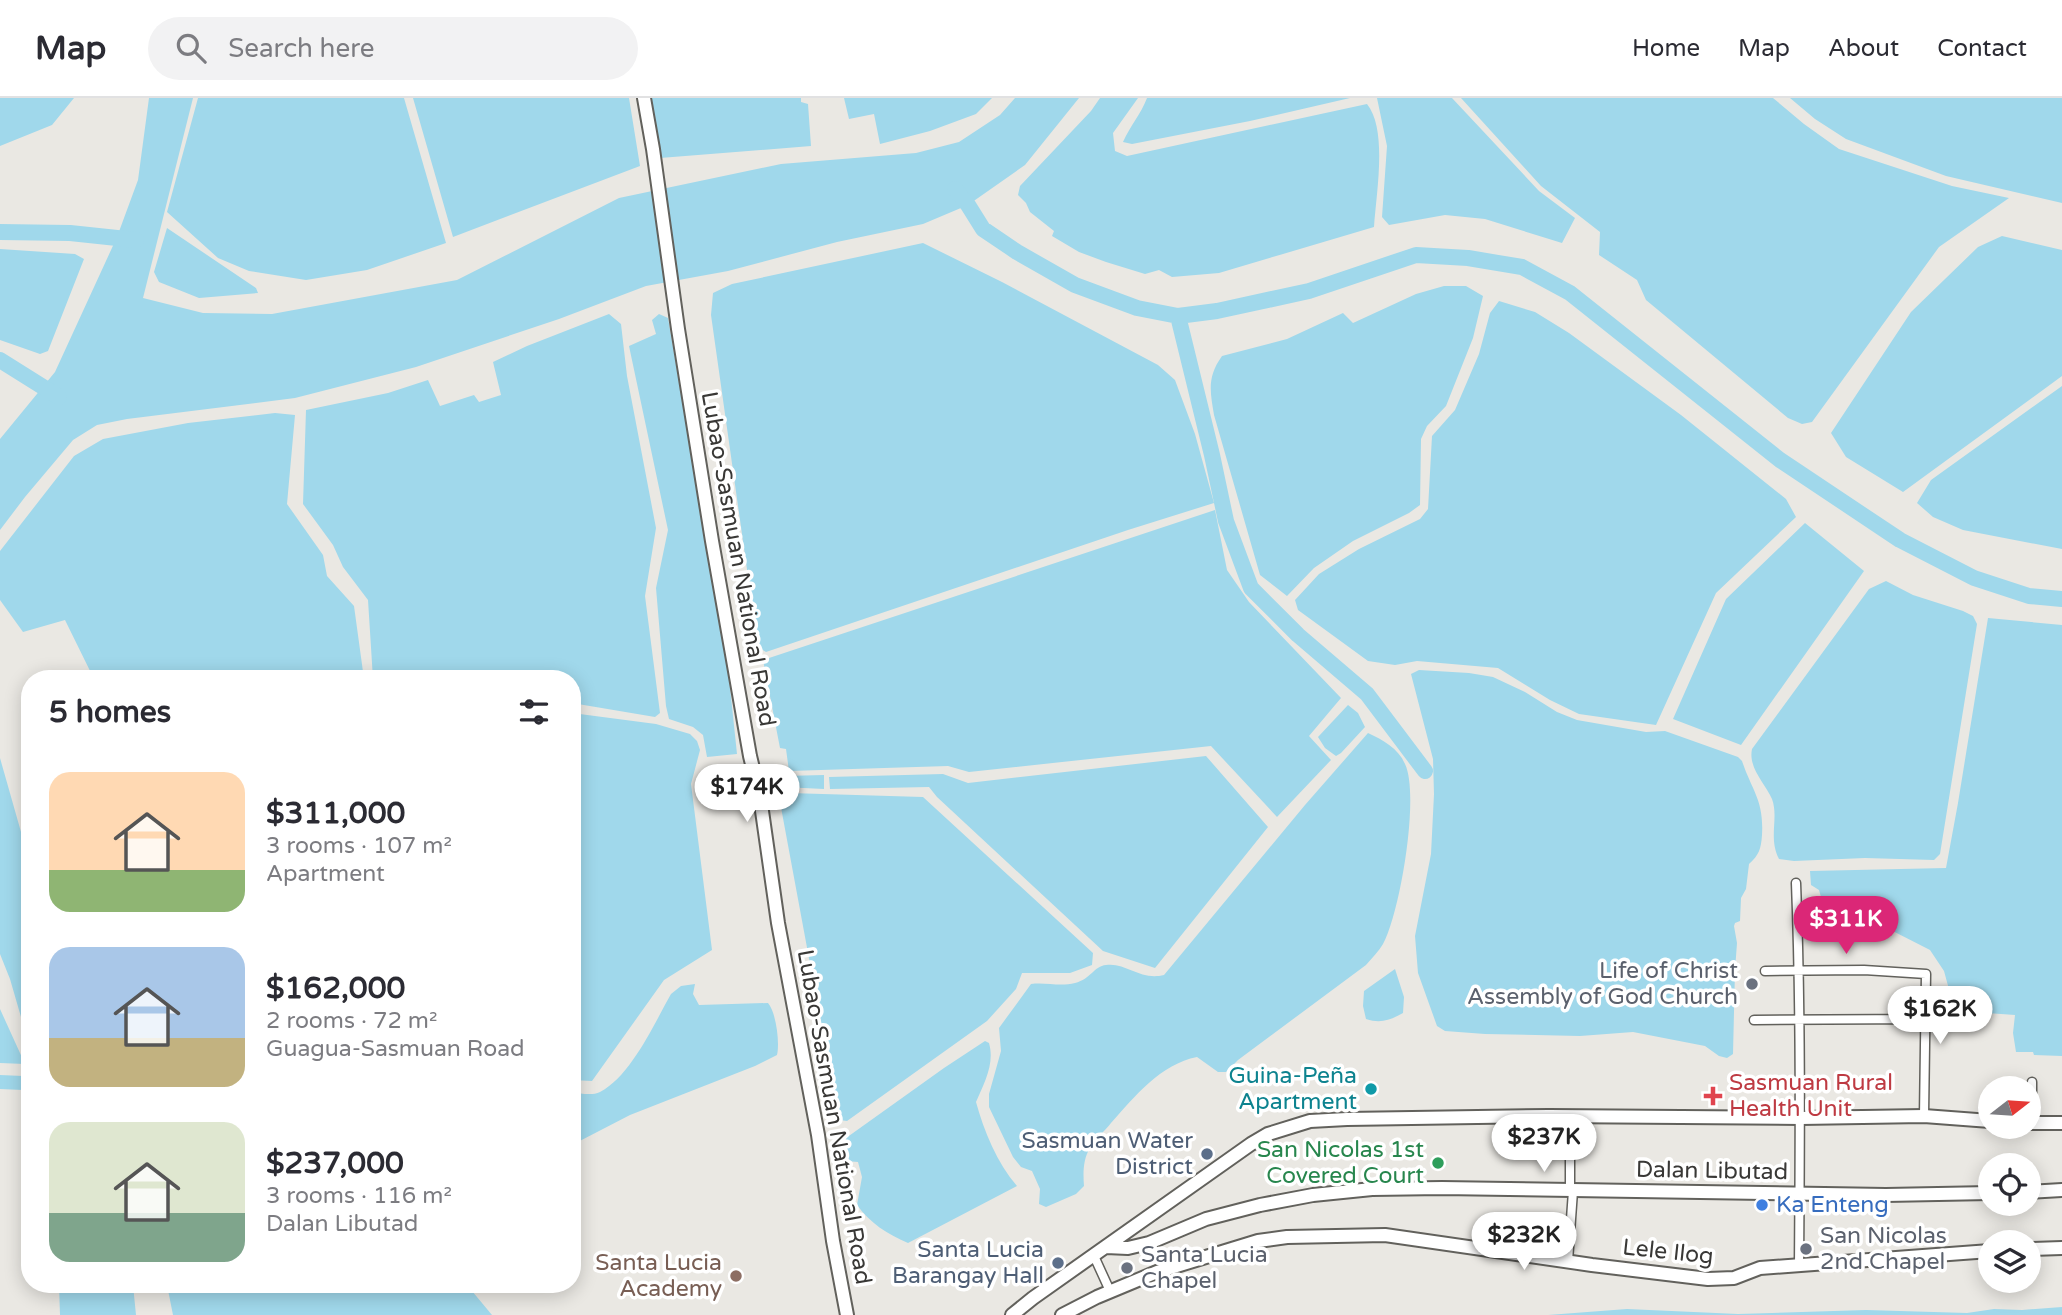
<!DOCTYPE html>
<html lang="en">
<head>
<meta charset="utf-8">
<style>
  :root { --surface:#fff; --page:#f2f2f3; --text:#2b2b33; --muted:#7c7c81; --line:#e1e1e2; --accent:#db2777 }
  body { margin:0; font-family:"Varela Round",sans-serif; background:var(--page); color:var(--text); height:100vh; display:flex; flex-direction:column; font-size:26px; white-space:nowrap }
  * { box-sizing:border-box; margin:0 }
  p { font-size:23px; color:var(--muted) }
  .icon { flex:none; width:38px; height:38px; fill:none; stroke:currentColor; stroke-width:2; stroke-linecap:round; stroke-linejoin:round }
  .map { position:relative; flex:1; overflow:hidden }
  .details { position:absolute; left:21px; top:572px; width:560px; height:623px; display:flex; flex-direction:column; background:var(--surface); border-radius:28px; box-shadow:0 4px 18px #0003 }
  .details>* { flex:none }
  .needle { width:46px; rotate:73deg }
  .controls { position:absolute; left:1978px; top:978px; display:grid; gap:14px }
  .controls a { display:grid; place-items:center; width:63px; height:63px; border-radius:50%; background:var(--surface); box-shadow:0 4px 18px #0003; font-size:35px }
  .price { position:absolute; translate:-50% -60px; padding:0 16px; border-radius:24px; background:#fff; color:#222; font-size:23px; line-height:46px; filter:drop-shadow(0 2px 4px #0008) }
  .price::after { content:''; position:absolute; left:50%; top:42px; width:21px; height:16px; margin-left:-10px; background:inherit; clip-path:polygon(0 0,100% 0,50% 100%) }
  .price.on { background:var(--accent); color:#fff }
  ul { padding:0; list-style:none }
  li { display:flex; align-items:center; gap:21px; height:175px; padding:0 28px }
  li span { display:grid; place-items:center; flex:none; width:196px; height:140px; border-radius:21px; color:#555 }
  li>.icon { margin-inline-start:auto }
  span .icon { width:84px; height:84px; fill:#fffc; stroke-width:1 }
  li b { font-size:30px }
  h2 { display:flex; justify-content:space-between; align-items:center; height:84px; padding:0 28px; font-size:30px }
  header { display:flex; align-items:center; gap:42px; box-sizing:border-box; height:98px; padding:0 35px; background:var(--surface); border-bottom:2px solid var(--line) }
  header strong { font-size:33px }
  nav { display:flex; gap:38px; margin-inline-start:auto; font-size:24px }
  .search { width:490px; height:63px; background:var(--page); display:flex; align-items:center; gap:18px; box-sizing:border-box; padding:0 24px; border-radius:38px; color:var(--muted); font-size:26px }
  .map>svg:first-child { display:block }
</style>
</head>
<body>
<header>
<strong>Map</strong>
<div class="search"><svg class="icon" aria-label="search" viewBox="0 0 24 24"><circle cx="10" cy="10" r="6"/><path d="M15 15l6 6"/></svg>Search here</div>
<nav><a>Home</a><a>Map</a><a>About</a><a>Contact</a></nav>
</header>
<div class="map">
<svg width="2062" height="1217" viewBox="0 0 2062 1217">
  <rect width="100%" height="100%" fill="#eae8e3"/>
  <path fill="#a0d8eb" d="M0 0H74L52 27 0 48Z
    M149 0H193L143 200 203 215 272 216 457 182 619 100 781 66 916 55 959 44 1000 17 1015 0H1079L1025 67 968 107 923 126 837 144 728 173 646 188 559 221 416 269 295 300 127 321 97 327 73 342 25 399 0 432V341L55 274 117 139 138 82Z
    M198 0H404L446 145 367 172 306 182 249 173 218 160 167 114Z
    M413 0H629L640 68 453 139Z
    M651 0H801V4L808 6 811 48 660 60Z
    M844 0H992L976 16 930 33 880 46 874 16 849 21Z
    M1100 0H1138L1113 35 1115 53 1127 58 1367 6C1388 32 1376 96 1374 129L1219 175 1172 179 1159 172 1145 176 1106 164 1079 154 1052 138 1054 133 1030 114 1026 105 1018 97 1020 88 1091 13Z
    M1147 0H1350L1250 23 1132 46 1123 44C1130 28 1141 16 1147 0Z
    M1377 0H1452L1539 93 1575 120 1562 145 1485 121 1445 117 1389 127 1382 119 1387 48Z
    M1461 0H1773L1804 26 1839 51 1952 88 2009 100 1939 149 1812 324 1802 326 1788 320 1646 202 1637 182 1599 157 1600 134 1541 88Z
    M1790 0H2062V105L1946 78 1846 41 1815 21Z
    M167 130 256 190 258 195 199 200 159 184 154 174Z
    M2002 138 2062 152V278L1903 394 1846 359 1831 335 1911 214 1978 149Z
    M923 145 1002 184 1158 267 1175 282 1195 336 1214 405 1128 432 766 554 758 549 711 217 713 195 732 186Z
    M0 151 75 156 84 161 48 253 40 256 0 242Z
    M1444 188H1466L1483 198 1473 240 1446 308 1427 328 1421 341 1420 407 1409 415 1353 443 1314 470 1287 498 1260 477 1214 317C1210 293 1207 279 1222 258L1287 241 1343 215 1353 225 1416 196Z
    M1499 203 1535 214 1569 235 1681 317 1786 401 1796 419 1716 495 1656 627 1579 616 1550 602 1498 570 1417 563 1395 567 1368 563 1298 512 1295 502 1319 476 1359 451 1420 421 1428 411 1432 338 1455 312 1479 256 1490 215Z
    M609 216 621 226 627 278 656 430 645 498 660 615 655 619 572 605V581H373L368 502 343 469 333 447 303 406 306 312 388 295 428 282 440 308 474 297 479 304 501 297 493 264 527 248Z
    M659 216 668 220 729 580 737 656 707 659 703 637 693 629 669 621 666 608 656 490 668 432 629 248 656 236 652 222Z
    M2062 288V451L1963 432 1933 419 1917 405 1931 382Z
    M275 315 295 317 287 406 323 457 327 478 354 508 364 581H94L65 522 23 534 0 502V453L74 358 103 341 188 325Z
    M1215 412 1227 472 1249 504 1341 600 1309 638 1331 662 1277 719 1211 648 969 674 948 668 789 673 786 651 780 650 763 562Z
    M1805 425 1864 473 1741 647 1673 621 1726 501Z
    M1886 483 1913 497 1963 513 1973 518 1977 526 1940 756 1934 762 1865 760 1794 763 1779 761C1768 740 1779 720 1772 701 1765 685 1748 670 1752 651L1869 491Z
    M1988 520 2062 527V958L2034 957 2033 954H2016L2013 935 2015 917 1959 913 1953 906 1944 873 1930 852 1879 826 1850 822 1848 806 1839 801 1821 799 1819 792 1811 787 1810 773 1946 770 1958 705Z
    M1419 572 1469 575 1493 579 1525 594 1557 614 1577 622 1646 634 1665 633 1738 659 1742 663C1752 693 1764 702 1762 737 1761 751 1759 757 1749 766L1746 791 1741 800 1740 823 1735 825 1734 828 1737 845 1735 872 1733 956 1727 960 1719 958 1705 948 1633 934 1580 938 1485 936 1445 933 1437 928 1418 875 1415 838 1431 756 1434 696 1433 661 1411 576Z
    M1348 607 1358 615 1365 629 1341 655 1336 658 1325 650 1318 639Z
    M572 615 656 626 690 636 697 643 700 652 691 686 712 852 664 882 592 983 572 982Z
    M1368 635C1383 642 1398 650 1405 666 1420 697 1400 815 1383 846 1379 853 1372 860 1366 867L1238 962 1226 974H1218L1197 959C1161 966 1135 998 1111 1025 1105 1033 1095 1041 1090 1050 1083 1061 1083 1075 1084 1088L1076 1096 1046 1109 1039 1106 1040 1091 1032 1073 1021 1069 1013 1059 989 1009V996L1001 953 999 930 1031 886C1046 884 1060 889 1075 885 1091 881 1094 868 1106 867 1126 864 1140 883 1164 877L1305 707Z
    M1206 658 1268 729 1155 870 1103 853 937 699 929 689 830 691 829 679 943 676 968 685Z
    M0 660 25 748 30 758V950L10 881 0 856Z
    M824 677V691L783 689 784 678Z
    M789 695 923 699 1093 855 1092 867 1070 875H1022L1016 891 987 923 847 1023 839 1022 780 704Z
    M1395 871 1404 899 1403 915C1390 922 1381 926 1366 921L1363 908 1364 893Z
    M695 886 693 896 699 907 768 905C776 914 780 945 777 957L755 968 630 1017 572 1047V995C581 995 592 998 600 994 631 978 654 926 671 896L681 888Z
    M0 911 25 966 0 965Z
    M985 943 989 945C995 966 984 985 976 1004 984 1033 997 1065 1017 1088L908 1145C887 1136 870 1125 857 1107L862 1079 858 1064 846 1063V1040L944 970Z
    M0 977 23 978V992L0 991Z
    M59 1187H133L136 1217H60Z
    M167 1187H467L492 1217H173Z
    M2062 1209V1217H1548L1627 1211 1738 1216 1866 1212 1967 1215 1994 1211 2022 1212Z"/>
  <g fill="none" stroke-linecap="round" stroke-linejoin="round">
    <path stroke="#a0d8eb" stroke-width="16" d="M955 91 968 107 983 131 1017 154 1075 187 1137 210 1178 218 1217 213 1309 193 1416 157 1468 160 1522 169 1570 195 1780 362 1900 442 1974 480 2029 498 2062 501
      M0 134 70 135 136 142
      M1178 218 1212 357 1226 423 1251 490 1298 537 1367 596 1425 673
      M0 262 59 299"/>
    <defs>
      <path id="street" d="M1796 785C1801 913 1800 1040 1799 1168
        M1765 873 1864 872 1926 876 1924 1018
        M1754 922 1925 921
        M2032 1025V984
        M1570 1092V1019
        M1094 1158 1110 1193
        M1568 1163 1573 1093"/>
      <path id="secondary" d="M644 0 653 51 678 231 712 443 750 658 760 699 778 825 818 1037 833 1143 847 1217
        M2028 1025H2062
        M2028 1094 2062 1092
        M1106 1149 1128 1150 1149 1145 1206 1121 1260 1107 1313 1097 1372 1091 1442 1090 1886 1097 1990 1095
        M2028 1151 2062 1150
        M1012 1217 1033 1200 1251 1046 1268 1036 1310 1023 1347 1021 1549 1018 1801 1020 1924 1018 1990 1023
        M1062 1217 1097 1199 1157 1174 1258 1143 1287 1139 1385 1137 1592 1167 1708 1181 1734 1180 1760 1170 1990 1153"/>
    </defs>
    <use href="#street" stroke="#62615c" stroke-width="11"/>
    <use href="#secondary" stroke="#62615c" stroke-width="16"/>
    <use href="#street" stroke="#fff" stroke-width="8"/>
    <use href="#secondary" stroke="#fff" stroke-width="12"/>
  </g>
  <g fill="#6b7280" stroke="#fff" stroke-width="2.5">
    <circle cx="1752" cy="886" r="7"/>
    <circle cx="1806" cy="1151" r="7"/>
    <circle cx="1127" cy="1170" r="7"/>
  </g>
  <circle fill="#0f9aa8" stroke="#fff" stroke-width="2.5" cx="1371" cy="991" r="7"/>
  <path fill="#e0444e" stroke="#fff" stroke-width="2.5" d="M1709.5 987.5h7v7h7v7h-7v7h-7v-7h-7v-7h7z"/>
  <g fill="#5c6f8a" stroke="#fff" stroke-width="2.5">
    <circle cx="1207" cy="1056" r="7"/>
    <circle cx="1058" cy="1165" r="7"/>
  </g>
  <circle fill="#2e9e5b" stroke="#fff" stroke-width="2.5" cx="1438" cy="1065" r="7"/>
  <circle fill="#3f7fe0" stroke="#fff" stroke-width="2.5" cx="1762" cy="1107" r="7"/>
  <circle fill="#8d6e63" stroke="#fff" stroke-width="2.5" cx="736" cy="1178" r="7"/>
  <g text-anchor="middle" dominant-baseline="central" stroke-width="7" stroke-linejoin="round" paint-order="stroke">
    <g font-size="23" fill="#393836" stroke="#fff">
      <text transform="translate(738 461) rotate(80)">Lubao-Sasmuan National Road</text>
      <text transform="translate(834 1019) rotate(80)">Lubao-Sasmuan National Road</text>
      <text transform="translate(1712 1073) rotate(1)">Dalan Libutad</text>
      <text transform="translate(1668 1154) rotate(6)">Lele Ilog</text>
    </g>
    <g font-size="23" fill="#5b616d" stroke="#fff" text-anchor="start">
      <text x="1738" y="873" text-anchor="end">Life of Christ<tspan x="1738" dy="26">Assembly of God Church</tspan></text>
      <text x="1820" y="1138">San Nicolas<tspan x="1820" dy="26">2nd Chapel</tspan></text>
      <text x="1141" y="1157">Santa Lucia<tspan x="1141" dy="26">Chapel</tspan></text>
    </g>
    <g font-size="23" fill="#0d838f" stroke="#fff" text-anchor="end">
      <text x="1357" y="978">Guina-Peña<tspan x="1357" dy="26">Apartment</tspan></text>
    </g>
    <g font-size="23" fill="#be3a42" stroke="#fff" text-anchor="start">
      <text x="1729" y="985">Sasmuan Rural<tspan x="1729" dy="26">Health Unit</tspan></text>
    </g>
    <g font-size="23" fill="#4e5e75" stroke="#fff" text-anchor="end">
      <text x="1193" y="1043">Sasmuan Water<tspan x="1193" dy="26">District</tspan></text>
      <text x="1044" y="1152">Santa Lucia<tspan x="1044" dy="26">Barangay Hall</tspan></text>
    </g>
    <g font-size="23" fill="#27864d" stroke="#fff" text-anchor="end">
      <text x="1424" y="1052">San Nicolas 1st<tspan x="1424" dy="26">Covered Court</tspan></text>
    </g>
    <g font-size="23" fill="#366cbe" stroke="#fff" text-anchor="start">
      <text x="1776" y="1107">Ka Enteng</text>
    </g>
    <g font-size="23" fill="#785e54" stroke="#fff" text-anchor="end">
      <text x="722" y="1165">Santa Lucia<tspan x="722" dy="26">Academy</tspan></text>
    </g>
  </g>
</svg>
<div class="controls">
<a><svg class="needle" viewBox="-14 -14 28 28"><path d="M0-13l5 13h-10z" fill="#e53935"/><path d="M0 13l5-13h-10z" fill="#7c7c81"/></svg></a>
<a><svg class="icon" aria-label="locate" viewBox="0 0 24 24"><circle cx="12" cy="12" r="6"/><path d="M12 2v4M12 18v4M2 12h4M18 12h4"/></svg></a>
<a><svg class="icon" aria-label="layers" viewBox="0 0 24 24"><path d="M12 4l9 5-9 5-9-5zM3 14l9 5 9-5"/></svg></a>
</div>
<b class="price" style="left:747px;top:726px">$174K</b>
<b class="price on" style="left:1846px;top:858px">$311K</b>
<b class="price" style="left:1940px;top:948px">$162K</b>
<b class="price" style="left:1544px;top:1076px">$237K</b>
<b class="price" style="left:1524px;top:1174px">$232K</b>
<section class="details">
<h2>5 homes<svg class="icon" aria-label="filters" viewBox="0 0 24 24"><path d="M4 7h16M4 17h16"/><circle cx="9" cy="7" r="2"/><circle cx="15" cy="17" r="2"/></svg></h2>
<ul>
<li><span style="background:linear-gradient(#ffd9b3 70%,#8fb573 0)"><svg class="icon" aria-label="home" viewBox="0 0 24 24"><path d="M3 11l9-7 9 7M6 9v11h12V9"/></svg></span><div><b>$311,000</b><p>3 rooms · 107 m²</p><p>Apartment</p></div></li>
<li><span style="background:linear-gradient(#a9c7e8 65%,#c2b280 0)"><svg class="icon" aria-label="home" viewBox="0 0 24 24"><path d="M3 11l9-7 9 7M6 9v11h12V9"/></svg></span><div><b>$162,000</b><p>2 rooms · 72 m²</p><p>Guagua-Sasmuan Road</p></div></li>
<li><span style="background:linear-gradient(#dfe7d0 65%,#7fa58c 0)"><svg class="icon" aria-label="home" viewBox="0 0 24 24"><path d="M3 11l9-7 9 7M6 9v11h12V9"/></svg></span><div><b>$237,000</b><p>3 rooms · 116 m²</p><p>Dalan Libutad</p></div></li>
</ul>
</section>
</div>
</body>
</html>
